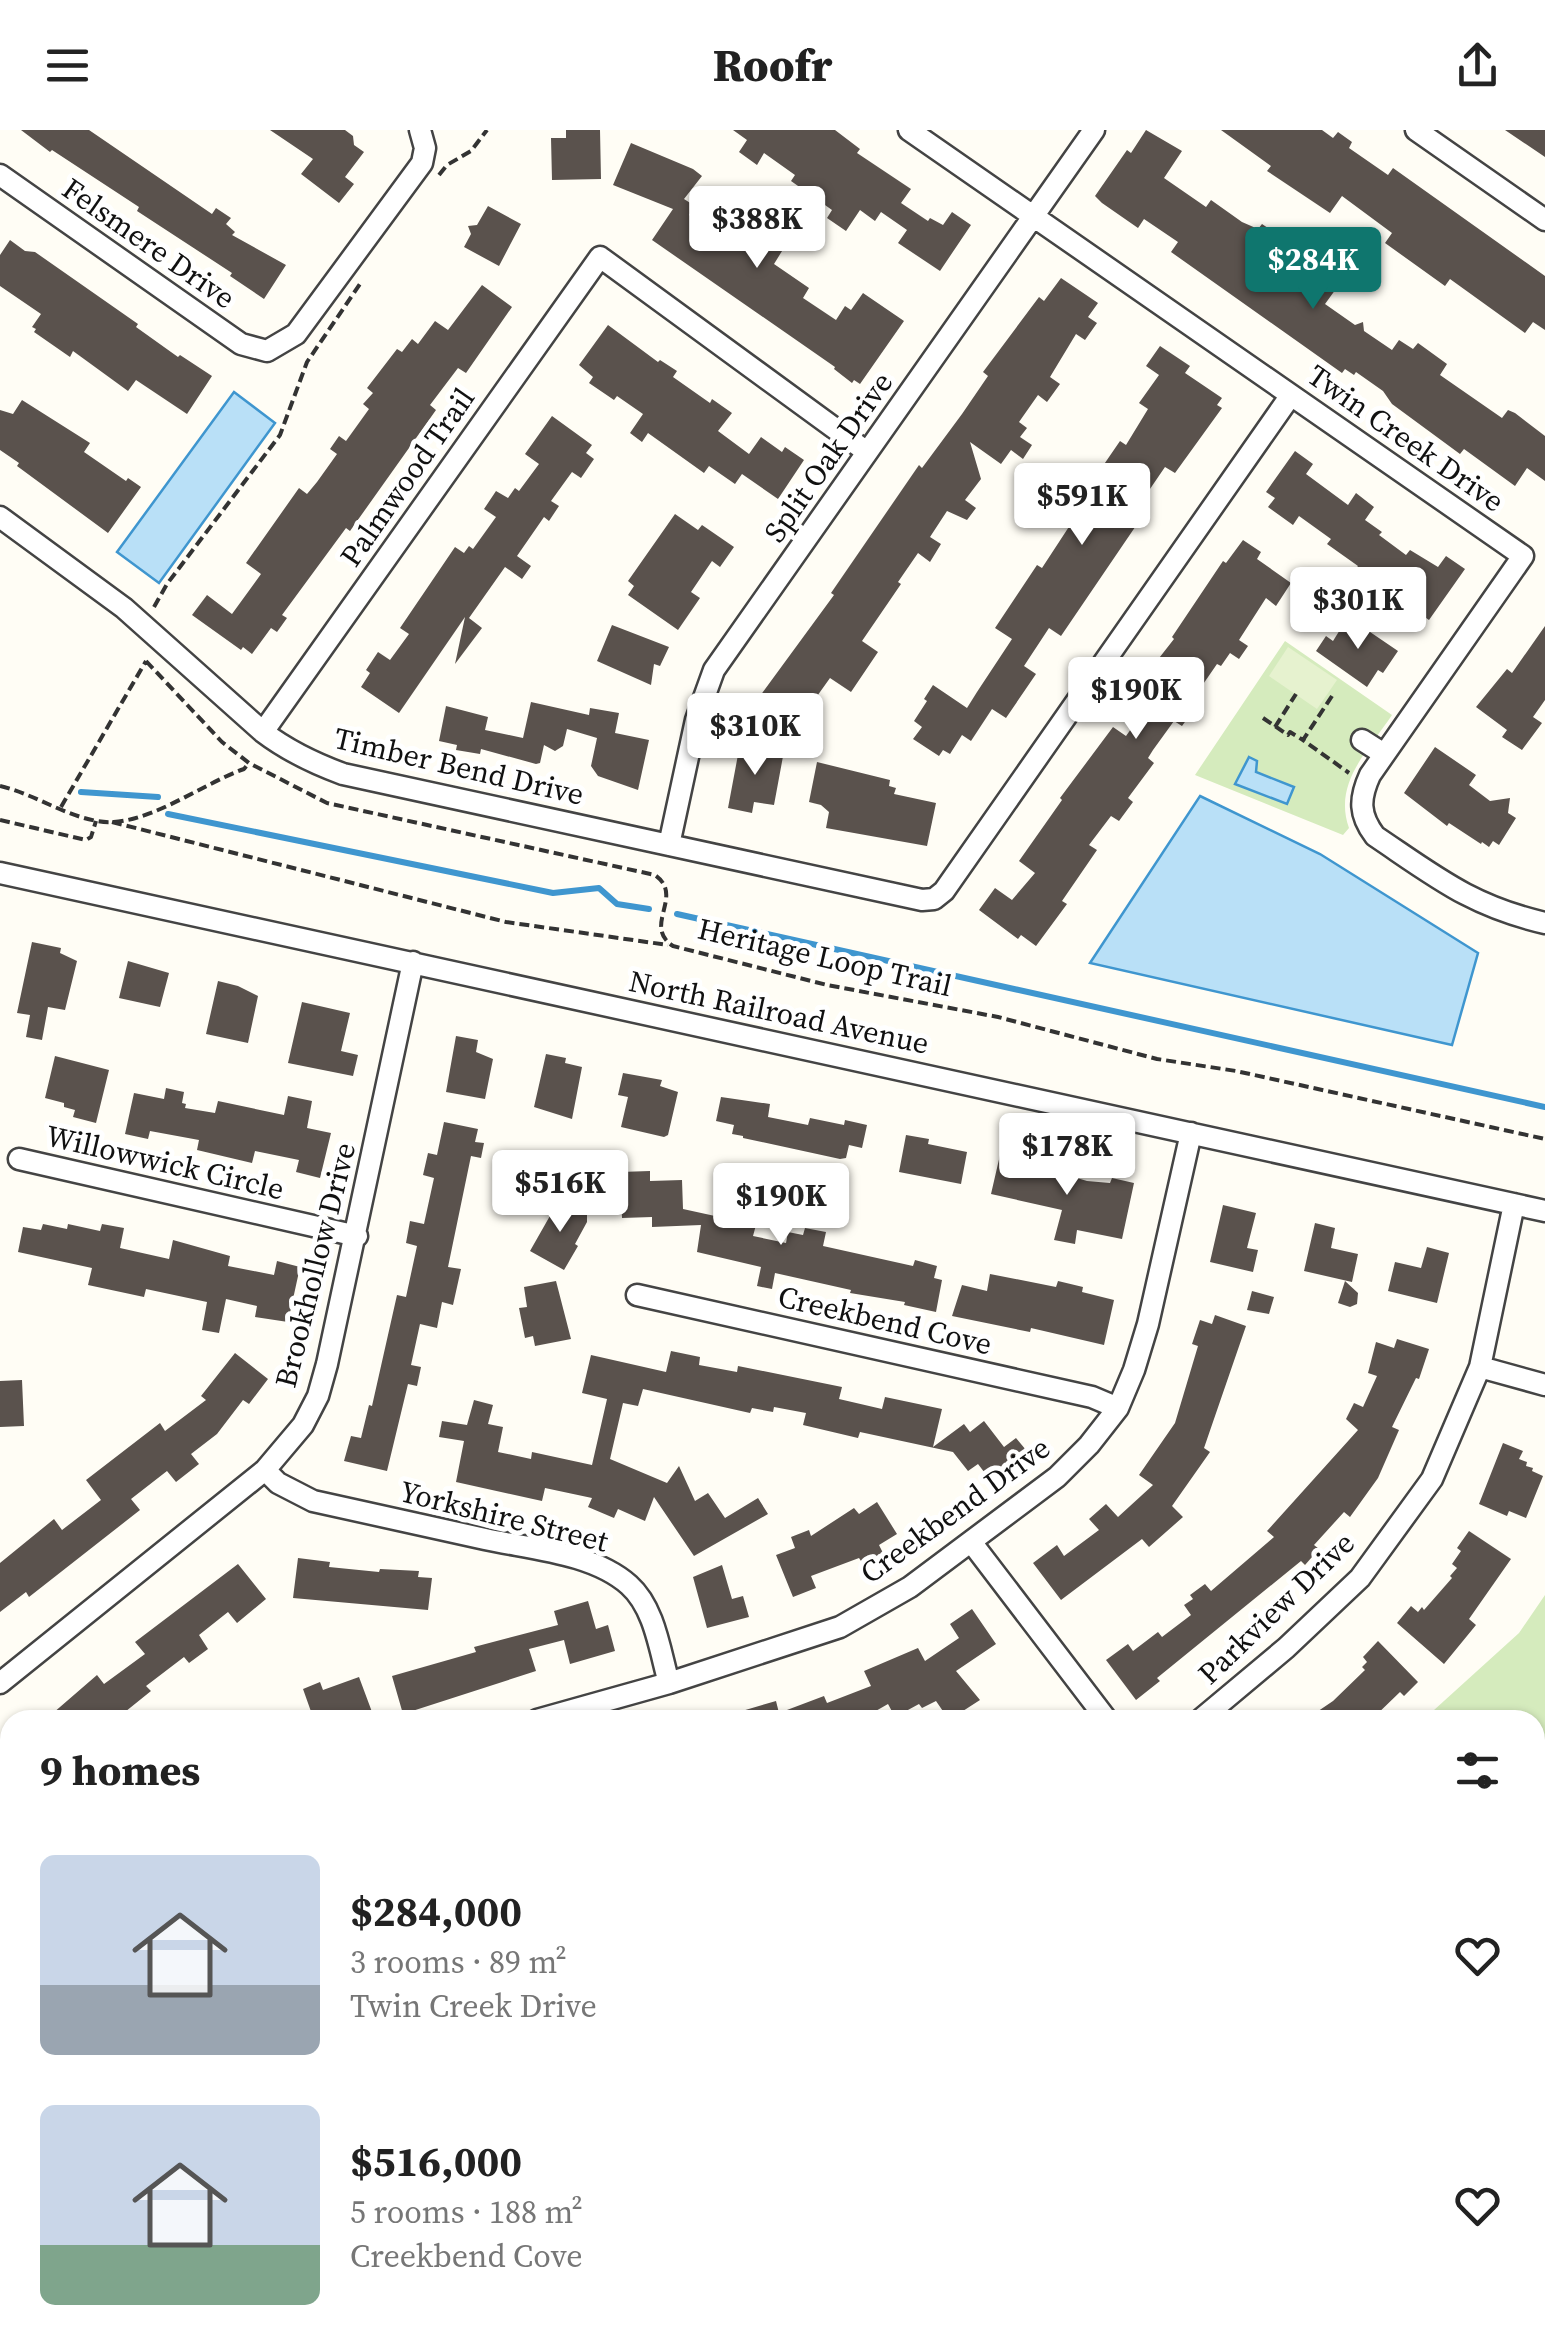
<!DOCTYPE html>
<html lang="en">
<head>
<meta charset="utf-8">
<style>
  :root { --surface:#fff; --page:#f6f6f6; --text:#222; --muted:#767676; --accent:#0f766e }
  body { margin:0; font-family:"Source Serif 4",serif; background:var(--page); color:var(--text); height:100vh; display:flex; flex-direction:column; font-size:38px; white-space:nowrap }
  * { box-sizing:border-box; margin:0 }
  p { font-size:32px; color:var(--muted) }
  .icon { flex:none; width:55px; height:55px; fill:none; stroke:currentColor; stroke-width:2; stroke-linecap:round; stroke-linejoin:round }
  .map { position:relative; flex:1; overflow:hidden }
  .side { position:absolute; left:0px; top:1580px; width:1545px; height:642px; display:flex; flex-direction:column; background:var(--surface); border-radius:30px 30px 0 0; box-shadow:0 2px 8px #0004 }
  .side>* { flex:none }
  .price { position:absolute; translate:-50% -85px; padding:0 22px; border-radius:10px; background:#fff; color:#222; font-size:32px; line-height:65px; filter:drop-shadow(0 2px 5px #0008) }
  .price::after { content:''; position:absolute; left:50%; top:60px; width:30px; height:22px; margin-left:-15px; background:inherit; clip-path:polygon(0 0,100% 0,50% 100%) }
  .price.selected { background:var(--accent); color:#fff }
  ul { padding:0; list-style:none }
  li { display:flex; align-items:center; gap:30px; height:250px; padding:0 40px }
  li span { display:grid; place-items:center; flex:none; width:280px; height:200px; border-radius:15px; color:#555 }
  li>.icon { margin-inline-start:auto }
  span .icon { width:120px; height:120px; fill:#fffc; stroke-width:1 }
  li b { font-size:42px }
  h2 { display:flex; justify-content:space-between; align-items:center; height:120px; padding:0 40px; font-size:42px }
  header { display:flex; justify-content:space-between; align-items:center; height:130px; padding:0 40px; background:var(--surface); font-size:45px; font-weight:800 }
  .map>svg:first-child { display:block }
</style>
</head>
<body>
<header><svg class="icon" aria-label="menu" viewBox="0 0 24 24"><path d="M4 6h16M4 12h16M4 18h16"/></svg>Roofr<svg class="icon" aria-label="share" viewBox="0 0 24 24"><path d="M12 15V3M7 8l5-5 5 5M5 13v7h14v-7"/></svg></header>
<div class="map">
<svg width="1545" height="2222" viewBox="0 0 1545 2222">
  <rect width="100%" height="100%" fill="#fffdf5"/>
  <path fill="#d5ebbd" d="M1285 511 1392 585C1368 621 1333 653 1349 698L1343 705 1195 645Z
    M1545 1465V2120L1535 2134V1590H1423L1519 1503Z
    M708 2212 1477 2213 1470 2222H705Z"/>
  <path fill="#e6f2cf" d="M1288 517 1337 550 1317 579 1269 546Z"/>
  <path fill="#b9e0f7" stroke="#3f96cf" stroke-width="2.5" d="M234 262 275 293 159 453 117 422Z
    M1249 627 1257 631 1256 642 1294 657 1287 674 1235 654Z
    M1200 666 1320 724 1478 823 1452 915 1090 833Z"/>
  <g fill="none" stroke-linecap="round" stroke-linejoin="round">
    <path stroke="#3f96cf" stroke-width="6" d="M81 662 158 667
      M168 684 553 763 599 758 617 774 649 779
      M677 784 1545 977"/>
    <path stroke="#b9e0f7" stroke-width="38" d="M1535 1879 1545 1882
      M933 2222 946 2212"/>
  </g>
  <path fill="#5a524d" d="M21 0H89L212 84 216 78 231 88 226 94 235 102 232 105 286 135 264 169 230 146 232 143 137 81 139 77 52 20 50 22Z
    M270 0H345L353 6 354 15 364 22 345 47 354 54 339 73 301 44 313 29Z
    M566 0H600L601 49 552 50 551 8H566Z
    M733 0H835L860 19 857 23 911 59 901 73 928 91 930 88 943 95 952 82 971 95 940 141 898 113 907 100 881 82 875 91 860 80 846 101 827 88 832 80 791 51 795 45 764 23 757 35 739 22 747 10Z
    M1146 0 1182 21 1164 48 1206 77 1211 70 1242 92 1258 99 1262 94 1287 111 1277 126 1318 155 1341 152 1325 174 1355 195 1363 192 1364 201 1392 220 1399 210 1413 219 1418 213 1447 234 1440 245 1502 288 1508 280 1515 283 1545 306V351L1527 338 1515 356 1464 319 1460 324 1392 274 1383 261 1356 242 1354 245 1345 239 1342 243 1171 122 1178 112 1144 89 1138 98 1102 73 1095 66 1127 20 1131 23Z
    M1221 0H1322L1333 8 1338 2 1352 12 1349 18 1388 45 1393 38 1545 146V200L1533 192 1525 203 1450 149 1445 156 1385 113 1392 103 1342 66 1330 83 1267 41 1271 36Z
    M1505 0H1545V27Z
    M631 13 693 39 702 46 684 69 695 76 689 85 733 115 752 88 787 113 774 134 809 158 803 168 836 190 845 176 851 180 863 163 904 191 860 254 854 250 852 253 834 239 835 237 652 110 673 79 613 55Z
    M488 76 521 94 499 136 464 117 471 104 468 96 477 95Z
    M10 110 25 121 35 122 138 194 136 197 178 227 180 225 212 246 187 284 136 250 128 261 73 221 70 227 34 202 36 199 32 197 41 184 0 156V125Z
    M1061 148 1098 173 1088 187 1097 193 1085 210 1076 204 1050 247 1060 254 1047 272 1038 265 1019 292 1027 298 1020 307 1032 315 1023 329 1011 320 1001 334 970 312 981 349 965 370 976 378 967 390 947 381 930 407 941 414 930 432 918 423 898 452 901 454 862 511 878 522 851 562 830 548 800 590H794L760 566 834 465 831 463 919 335 922 338 962 284 988 246 983 242 998 222 1039 167 1044 171Z
    M482 155 512 177 466 243 458 238 430 275 436 280 350 401 346 398 282 485 287 488 277 502 271 498 252 524 243 517 241 520 192 485 207 465 232 484 261 444 246 433 299 358 307 364 317 352 337 324 330 319 339 306 346 311 369 279 363 274 373 263 367 258 397 219 402 222 412 209 418 214 435 191 448 200Z
    M608 195 658 232 660 230 677 241 673 247 710 273 712 269 732 283 718 301 749 324 761 307 782 322 785 317 804 330 778 369 742 344 735 354 709 336 704 343 648 303 642 312 630 303 643 284 617 266 614 270 589 253 593 247 579 235Z
    M1160 216 1190 236 1185 243 1222 268 1217 275 1222 278 1175 343 1165 337 1139 375 1146 381 1061 506 1049 498 1024 536 1036 544 1006 588 992 579 971 611 962 605 950 624 943 620 939 626 913 609 922 597 914 591 927 571 924 569 933 555 967 578 977 562 1012 509 995 498 1037 435 1042 438 1076 386 1070 382 1079 369 1071 363 1087 340 1096 346 1120 311 1126 315 1148 279 1139 273 1159 245 1146 236Z
    M22 270 90 313 84 322 126 351 128 348 141 357 108 403 17 336 19 333 0 320V280L13 284Z
    M552 286 592 315 586 323 594 329 581 348 572 342 551 371 559 376 549 391 544 387 517 426 531 436 522 449 505 437 469 488 482 498 455 534 465 487 399 583 361 557 370 543 366 540 378 522 390 530 409 504 400 498 455 417 464 423 469 416 473 419 496 387 484 379 496 361 508 368 515 358 519 361 539 334 525 324Z
    M1295 321 1313 334 1306 344 1348 375 1356 363 1374 377 1365 390 1382 402 1379 405 1406 425 1410 420 1438 437 1446 426 1465 439 1429 490 1384 459 1370 452 1368 455 1352 444 1358 436 1327 414 1331 409 1299 386 1293 395 1268 377 1275 368 1266 362Z
    M675 384 698 400 702 395 734 417 720 437 712 431 691 462 700 468 678 500 628 465 634 456 628 451Z
    M1243 410 1261 422 1257 429 1291 453 1276 476 1266 468 1239 510 1248 516 1239 529 1230 523 1221 536 1217 534 1197 563 1203 567 1182 596 1174 591 1153 620 1148 628 1154 633 1128 668 1133 672 1119 691 1111 686 1089 715 1097 720 1062 771 1067 774 1036 816 1021 805 1018 809 979 780 995 758 1012 770 1035 743 1019 731 1062 670 1060 668 1113 597 1126 606 1151 571 1134 560 1174 509 1172 507 1223 431 1226 433Z
    M1348 487 1398 521 1383 543 1378 540 1367 557 1316 521 1326 506 1333 511Z
    M612 495 669 517 660 536 654 534 651 555 597 531Z
    M1545 496V570L1533 587 1542 593 1522 620 1502 607 1507 600 1476 577 1507 539 1512 543Z
    M531 572 589 585 590 578 619 583 615 603 649 610 638 660 598 646 591 636 597 608 567 599 563 616 555 621 544 615 540 633 536 634 481 619 480 624 456 620 457 615 439 611 446 576 488 587 485 600 523 608Z
    M740 614 784 621 774 675 754 672 752 683 728 678Z
    M1435 617 1476 645 1469 655 1490 671 1510 668 1508 683 1516 688 1499 715 1493 711 1489 717 1482 712 1481 714 1449 693 1447 696 1404 663Z
    M817 632 890 650 889 656 896 658 894 664 936 673 927 716 826 698 829 682 821 675 809 672Z
    M32 812 61 818 60 823 77 831 65 880 48 877 42 910 26 907 30 885 17 883Z
    M128 831 169 843 160 877 119 868Z
    M218 851 238 856 258 866 248 913 206 904Z
    M302 872 350 883 341 921 358 925 353 946 288 933Z
    M456 906 478 910 476 922 493 929 485 969 446 962Z
    M546 924 566 928 565 933 582 937 572 989 534 977Z
    M55 926 109 940 96 993 73 987 75 980 64 977V973L45 968Z
    M623 943 662 950 660 956 678 962 668 1005 664 1007 621 997 628 967 618 965Z
    M166 958 184 962 182 973 186 974 185 978 215 983 218 971 284 985 288 966 312 971 307 998 331 1003 320 1048 296 1042 299 1030 255 1021 252 1033 197 1020 199 1010 150 1001 148 1009 125 1004 134 963 164 969Z
    M721 967 770 974 768 987 808 995 810 988 844 995 845 990 867 995 862 1018 849 1015 846 1028 840 1029 743 1008V1006L732 1004 734 995 716 991Z
    M444 992 478 999 475 1012 484 1013 481 1028 471 1026 448 1137 461 1139 453 1175 442 1172 437 1198 420 1194 411 1235 421 1237 417 1256 408 1254 387 1341 344 1331 351 1306 361 1308 369 1275 372 1276 397 1165 406 1167 417 1116 406 1113 410 1091 424 1094 434 1048 423 1045 428 1023 437 1025Z
    M906 1005 929 1009 928 1014 967 1022 961 1054 899 1042Z
    M1000 1025 1087 1051 1110 1053 1112 1048 1134 1053 1122 1109 1077 1100 1075 1114 1054 1110 1062 1080 991 1064Z
    M650 1041V1051L682 1050 683 1079 756 1095 753 1106 786 1113 788 1102 803 1105 805 1098 826 1102 823 1116 913 1136 915 1130 937 1136 934 1148 942 1150 936 1182 904 1175 905 1172 850 1163 851 1160 775 1143 772 1159 757 1156 761 1137 697 1122 701 1095 652 1097V1087L622 1088 620 1042Z
    M559 1070 587 1085V1092L575 1114 578 1116 564 1140 530 1121Z
    M1223 1075 1256 1083 1247 1118 1258 1120 1253 1142 1210 1132Z
    M1315 1093 1335 1098 1331 1118 1358 1124 1352 1152 1304 1141Z
    M43 1094 67 1099 68 1094 100 1101 102 1094 124 1098 120 1118 169 1129 173 1110 230 1126 228 1136 274 1145 277 1131 300 1137 288 1192 255 1187 257 1176 226 1169 219 1203 202 1200 207 1172 146 1159 144 1167 88 1155 92 1138 18 1122 23 1097 41 1100Z
    M1427 1117 1449 1123 1437 1173 1388 1161 1395 1132 1421 1138Z
    M990 1144 1056 1157 1058 1151 1083 1157 1082 1162 1114 1170 1104 1215 1031 1198 1030 1202 952 1186 962 1155 987 1161Z
    M556 1151 571 1209 535 1216 533 1206 525 1208 519 1178 527 1177 524 1157Z
    M1345 1151 1358 1163 1357 1174 1350 1177 1338 1173Z
    M1252 1161 1274 1167 1269 1184 1247 1180Z
    M1215 1185 1246 1196 1204 1318 1210 1322 1172 1376 1183 1387 1149 1417 1142 1409 1061 1470 1033 1433 1057 1415 1064 1426 1099 1400 1089 1389 1106 1374 1118 1387 1153 1355 1139 1345 1175 1293 1198 1216 1192 1214 1200 1190 1212 1194Z
    M1397 1209 1429 1219 1419 1249 1416 1248 1392 1297 1399 1300 1378 1348 1350 1387 1344 1382 1314 1415 1319 1419 1305 1435 1301 1431 1157 1548 1160 1551 1136 1570 1106 1530 1128 1514 1133 1521 1158 1502 1162 1507 1191 1485 1184 1475 1193 1469 1190 1465 1205 1454 1211 1461 1274 1407 1267 1401 1358 1300 1346 1289 1354 1273 1363 1277 1377 1246 1368 1243 1376 1212 1394 1218Z
    M671 1221 700 1227 699 1235 737 1242 738 1236 842 1257 839 1269 882 1279 885 1267 942 1279 933 1317 964 1294 970 1302 984 1291 1004 1317 1016 1308 1031 1326 994 1355 978 1334 968 1341 953 1322 860 1302 858 1308 803 1295 806 1283 774 1277 773 1282 752 1278 750 1283 643 1259 638 1276 623 1273 610 1329 667 1353 679 1336 695 1371 708 1363 725 1388 758 1368 768 1384 694 1426 654 1367 645 1391 618 1379 614 1388 588 1377 592 1368 545 1358 542 1371 456 1352 464 1311 439 1307 442 1291 467 1295 474 1270 493 1275 488 1294 503 1297 498 1322 531 1329 532 1322 592 1335 607 1269 582 1263 591 1225 666 1242Z
    M235 1223 268 1249 249 1274 243 1270 217 1304 191 1324 199 1334 176 1352 167 1341 131 1369 140 1380 29 1467 26 1462 0 1482V1433L54 1389 62 1400 101 1370 86 1350 160 1293 165 1301 206 1270 201 1266Z
    M22 1250 24 1296 0 1297V1251Z
    M1503 1313 1523 1321 1519 1329 1527 1332 1526 1336 1533 1338 1532 1341 1543 1346 1526 1388 1509 1381 1507 1386 1479 1374Z
    M877 1372 897 1404 879 1415 884 1425 865 1437 859 1428 811 1446 816 1458 793 1467 776 1425 795 1418 791 1407 809 1400 811 1406 854 1378 859 1384Z
    M1469 1401 1511 1429 1469 1489 1476 1495 1444 1534 1397 1493 1411 1476 1418 1482 1422 1477 1424 1480 1452 1448 1450 1446 1457 1438 1452 1434 1461 1421 1457 1418Z
    M298 1428 330 1432 329 1437 379 1442 380 1439 419 1441 418 1447 432 1448 428 1480 293 1468Z
    M238 1434 266 1469 237 1493 228 1482 199 1505 208 1519 189 1533 184 1527 146 1556 151 1561 115 1590H45L97 1545 104 1554 145 1524 135 1512Z
    M722 1435 732 1469 743 1466 749 1487 707 1498 693 1447Z
    M588 1471 596 1499 608 1495 615 1521 570 1534 564 1510 529 1519 536 1541 403 1584 392 1546 476 1522 474 1517 558 1495 554 1481Z
    M972 1479 996 1514 956 1541 980 1570 949 1590 936 1571 922 1578 919 1574 895 1587 888 1574 860 1590H726L725 1586 776 1571 779 1583 824 1566 827 1573 871 1556 864 1541 918 1518 925 1531 959 1508 950 1494Z
    M1378 1511 1418 1552 1404 1566 1400 1562 1371 1590H1305L1333 1571 1365 1540 1362 1537 1367 1532 1363 1527Z
    M359 1547 375 1590H314L303 1559 320 1552 323 1560Z"/>
  <g fill="none" stroke-linecap="round" stroke-linejoin="round">
    <defs>
      <path id="minor" d="M909 0 1523 426 1370 645C1359 669 1359 685 1375 706 1436 747 1471 776 1545 793
        M1416 0 1545 90
        M0 45 241 214 267 221 296 204 422 33 425 18 420 0
        M0 387 124 478 263 602C288 621 313 633 343 644L922 770 934 769 944 761 1291 265
        M263 602 600 127 867 322
        M1362 610 1384 624
        M669 715 696 590 714 540 1094 0
        M0 743 1545 1081
        M19 1029 357 1106
        M637 1165 1092 1267 1118 1278
        M1480 1237 1545 1255
        M265 1340 278 1353 313 1371C370 1384 428 1396 485 1409 531 1419 593 1423 629 1455 655 1478 660 1522 669 1553
        M972 1413 1107 1590
        M0 1553 265 1340 303 1295 318 1266 327 1234 413 832
        M537 1590 669 1553 840 1497 910 1457 1057 1347 1089 1315 1118 1278 1134 1240 1148 1194 1191 1003
        M1200 1590 1286 1518 1360 1448 1432 1349 1480 1237 1514 1074
        M0 1640 10 1653
        M0 1906 10 1898
        M260 2212 268 2222
        M1415 2212 1418 2222
        M1447 2212 1456 2222
        M62 2222 72 2212"/>
    </defs>
    <use href="#minor" stroke="#444" stroke-width="25"/>
    <path stroke="#333" stroke-width="4" stroke-dasharray="10 5" stroke-linecap="butt" d="M439 45 447 35 471 21 487 0
      M154 477 167 454 280 305 307 232 360 154
      M146 531 222 612 249 633 327 673 655 745C685 766 642 796 673 816L827 855 998 887 1157 929 1236 941 1545 1009
      M1332 566 1303 610 1349 643
      M1263 588 1288 605 1290 602 1303 610
      M1275 597 1296 564
      M0 656C34 664 63 685 97 691 142 700 201 654 244 639L249 633
      M61 677 146 531
      M0 690 86 710 91 707 96 691
      M112 692 506 792 668 815
      M1535 1906 1545 1905
      M1047 2212 1051 2222
      M1368 2212 1369 2222
      M823 2222 829 2212
      M1024 2222 1032 2212"/>
    <use href="#minor" stroke="#fff" stroke-width="20"/>
  </g>
  <g text-anchor="middle" dominant-baseline="central" stroke-width="10" stroke-linejoin="round" paint-order="stroke">
    <g font-size="30" fill="#111" stroke="#fff">
      <text transform="translate(149 113) rotate(35)">Felsmere Drive</text>
      <text transform="translate(1406 308) rotate(35)">Twin Creek Drive</text>
      <text transform="translate(828 327) rotate(-55)">Split Oak Drive</text>
      <text transform="translate(407 347) rotate(-55)">Palmwood Trail</text>
      <text transform="translate(459 636) rotate(13)">Timber Bend Drive</text>
      <text transform="translate(825 827) rotate(13)">Heritage Loop Trail</text>
      <text transform="translate(779 882) rotate(12)">North Railroad Avenue</text>
      <text transform="translate(165 1032) rotate(13)">Willowwick Circle</text>
      <text transform="translate(315 1135) rotate(-76)">Brookhollow Drive</text>
      <text transform="translate(885 1190) rotate(13)">Creekbend Cove</text>
      <text transform="translate(955 1380) rotate(-36)">Creekbend Drive</text>
      <text transform="translate(504 1386) rotate(14)">Yorkshire Street</text>
      <text transform="translate(1276 1478) rotate(-44)">Parkview Drive</text>
    </g>
  </g>
</svg>
<b class="price" style="left:757px;top:141px">$388K</b>
<b class="price selected" style="left:1313px;top:182px">$284K</b>
<b class="price" style="left:1082px;top:418px">$591K</b>
<b class="price" style="left:1358px;top:522px">$301K</b>
<b class="price" style="left:1136px;top:612px">$190K</b>
<b class="price" style="left:755px;top:648px">$310K</b>
<b class="price" style="left:1067px;top:1068px">$178K</b>
<b class="price" style="left:560px;top:1105px">$516K</b>
<b class="price" style="left:781px;top:1118px">$190K</b>
<section class="side">
<h2>9 homes<svg class="icon" aria-label="filters" viewBox="0 0 24 24"><path d="M4 7h16M4 17h16"/><circle cx="9" cy="7" r="2"/><circle cx="15" cy="17" r="2"/></svg></h2>
<ul>
<li><span style="background:linear-gradient(#c9d6e8 65%,#9aa5b1 0)"><svg class="icon" aria-label="home" viewBox="0 0 24 24"><path d="M3 11l9-7 9 7M6 9v11h12V9"/></svg></span><div><b>$284,000</b><p>3 rooms · 89 m²</p><p>Twin Creek Drive</p></div><svg class="icon" aria-label="heart" viewBox="0 0 24 24"><path d="M12 20l-8-8c-3-5 5-10 8-4 3-6 11-1 8 4z"/></svg></li>
<li><span style="background:linear-gradient(#c9d6e8 70%,#7fa58c 0)"><svg class="icon" aria-label="home" viewBox="0 0 24 24"><path d="M3 11l9-7 9 7M6 9v11h12V9"/></svg></span><div><b>$516,000</b><p>5 rooms · 188 m²</p><p>Creekbend Cove</p></div><svg class="icon" aria-label="heart" viewBox="0 0 24 24"><path d="M12 20l-8-8c-3-5 5-10 8-4 3-6 11-1 8 4z"/></svg></li>
</ul>
</section>
</div>
</body>
</html>
